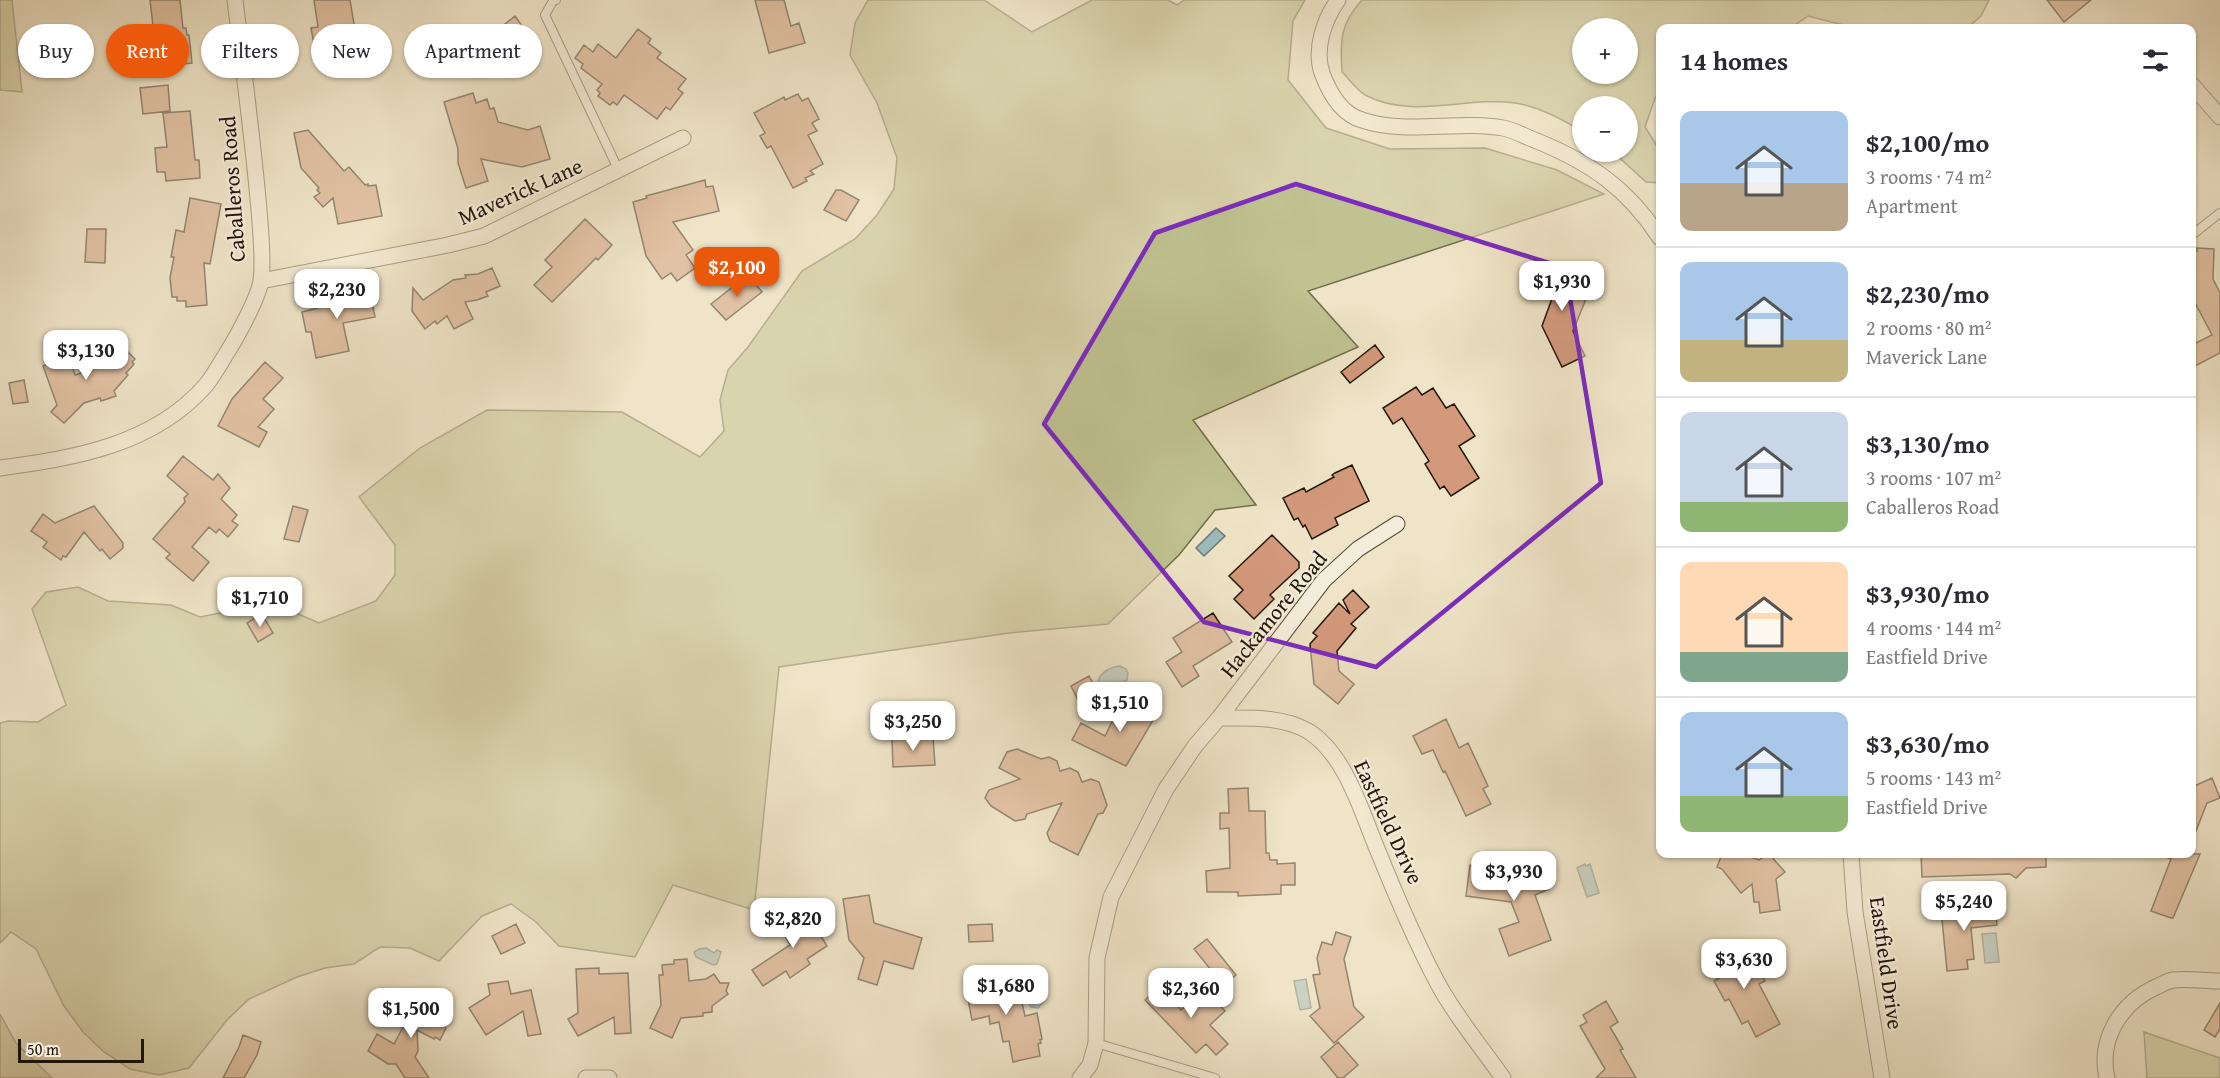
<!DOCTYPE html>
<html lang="en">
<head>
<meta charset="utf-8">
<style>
  :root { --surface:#fff; --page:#f7f7f7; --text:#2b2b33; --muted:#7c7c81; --line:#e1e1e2; --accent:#ea580c }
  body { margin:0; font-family:"Gentium Book Plus",serif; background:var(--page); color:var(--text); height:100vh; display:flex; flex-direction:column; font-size:22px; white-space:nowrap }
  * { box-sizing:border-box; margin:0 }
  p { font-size:20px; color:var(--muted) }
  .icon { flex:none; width:33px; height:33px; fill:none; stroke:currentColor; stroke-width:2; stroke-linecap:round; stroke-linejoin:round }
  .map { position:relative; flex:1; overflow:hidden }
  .sheet { position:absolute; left:1656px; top:24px; width:540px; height:834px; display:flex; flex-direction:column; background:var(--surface); border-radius:12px; box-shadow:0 2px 4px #0004 }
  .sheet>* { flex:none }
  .guide { position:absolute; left:18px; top:24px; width:570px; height:54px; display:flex; gap:12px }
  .fabs { position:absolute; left:1572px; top:18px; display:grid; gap:12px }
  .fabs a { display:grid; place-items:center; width:66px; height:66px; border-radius:50%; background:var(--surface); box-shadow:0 2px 4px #0004; font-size:30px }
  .scale { position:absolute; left:18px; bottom:15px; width:126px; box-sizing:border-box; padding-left:6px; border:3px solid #231709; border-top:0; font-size:16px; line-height:21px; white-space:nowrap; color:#231709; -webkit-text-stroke:4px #f5eddb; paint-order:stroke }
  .price { position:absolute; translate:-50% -51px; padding:0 14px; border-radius:12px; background:#fff; color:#222; font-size:20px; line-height:39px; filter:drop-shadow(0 2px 3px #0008) }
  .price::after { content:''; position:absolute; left:50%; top:36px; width:18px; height:14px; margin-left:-9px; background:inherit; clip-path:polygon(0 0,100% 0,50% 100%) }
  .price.selected { background:var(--accent); color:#fff }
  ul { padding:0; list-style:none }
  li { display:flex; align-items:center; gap:18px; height:150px; padding:0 24px }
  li+li { border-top:2px solid var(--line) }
  li span { display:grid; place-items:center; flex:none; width:168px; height:120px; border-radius:12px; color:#555 }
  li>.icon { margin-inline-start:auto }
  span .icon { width:72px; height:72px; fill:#fffc; stroke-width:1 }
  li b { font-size:26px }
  h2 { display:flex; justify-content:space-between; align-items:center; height:72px; padding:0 24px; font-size:26px }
  .chip { padding:0 21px; border-radius:27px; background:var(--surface); box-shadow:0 2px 4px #0004; font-size:21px; line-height:54px }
  .chip.selected { background:var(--accent); color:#fff }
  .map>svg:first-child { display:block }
</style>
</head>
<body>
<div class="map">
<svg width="2220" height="1078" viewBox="0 0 2220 1078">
  <rect width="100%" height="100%" fill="#efe4c7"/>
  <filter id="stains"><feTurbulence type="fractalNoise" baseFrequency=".00333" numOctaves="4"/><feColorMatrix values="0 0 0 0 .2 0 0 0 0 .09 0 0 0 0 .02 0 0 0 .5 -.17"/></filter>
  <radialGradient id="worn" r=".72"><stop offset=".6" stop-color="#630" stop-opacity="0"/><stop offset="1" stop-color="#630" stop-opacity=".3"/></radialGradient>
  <path fill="#c0c291" stroke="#726c4d" stroke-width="1.5" fill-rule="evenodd" d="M0 0H12L22 92 0 90Z
    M868 0H984L1032 32 1092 0H1168L1177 5 1184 0H1305L1293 21 1288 80 1326 128 1390 149 1485 148 1557 170 1604 194 1308 291 1358 347 1193 420 1256 505 1215 510 1179 555 1108 624 1009 633 779 667 754 910 673 885 635 957 559 946 536 922 511 904 482 916 439 961 410 948 380 947 354 964 325 968 297 977 249 999 227 1020 189 1068 159 1075 130 1069 104 1052 83 1032 64 1006 36 949 11 932 0 943V723L8 721 38 722 66 705 32 609 46 592 78 587 108 601 171 605 200 617 230 611 258 601 289 610 319 623 376 601 395 575V545L359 497 420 448 487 410 622 412 700 457 724 431 720 400 728 370 748 347 802 271 855 239 877 215 894 189 897 158 877 103 850 55 855 23Z
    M1362 0H1989L1981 16 1967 28H1855L1808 16 1791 28H1660V92L1655 98 1645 127 1660 151V183L1646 182 1613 152H1628V106H1582V131C1561 119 1540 107 1515 103 1466 96 1412 120 1365 95 1357 90 1349 79 1342 72 1340 41 1340 24 1362 0ZM1582 28H1628V74H1582Z
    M0 1014 16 1043 52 1078H0Z
    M2144 1032 2220 1058V1078H2147Z"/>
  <path fill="#9dbcbe" stroke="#6c7a76" stroke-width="1.5" d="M1216 528 1225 536 1204 556 1196 548Z
    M1120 666 1126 669 1128 673 1127 680 1120 684 1109 682 1105 689 1101 687 1098 681C1101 672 1110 667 1120 666Z
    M1585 864 1586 866 1590 864 1599 893 1587 897 1577 868Z
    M766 905 780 909 783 915 771 918 764 926 759 924 756 920Z
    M1996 933 1999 962 1985 963 1982 934Z
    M706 948 714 953 717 950 721 952 717 964 713 965 696 957 694 952 699 949Z
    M1306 979 1311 1008 1300 1010 1294 981Z
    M1023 984 1033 988 1044 1001 1038 1008 1031 1007 1025 996 1018 991Z"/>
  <path fill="#d2997b" stroke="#231709" stroke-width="1.5" d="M150 0H180L183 28H186L187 35H189L192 63 158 67 156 52 150 53 148 26H153Z
    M314 0H350L355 30 362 28 364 47 322 55V50L315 51 311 28 318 27Z
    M755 0H784L791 26 799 23 805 43 769 53Z
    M2047 0H2091L2064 22Z
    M515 16 532 40 508 59 490 36Z
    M638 29 651 39 648 43 661 53 657 58 686 79 678 89 683 93 670 110 666 107 657 119 624 95 617 105 613 102 610 105 598 96 600 93 597 90 602 84 581 68 583 64 575 58 584 45 593 52 598 44 616 58Z
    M168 85 170 111 143 114 140 88Z
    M473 93 476 103 487 99 490 109 494 108 498 122 528 130 540 126 550 159 522 167 481 159 488 181 466 188 458 163V149L444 102Z
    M798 94 802 101 808 98 819 119 812 123 817 131 808 135 823 164 810 171 814 174 805 178 807 181 793 188 771 146 767 148 760 136 765 133 754 113 784 97 785 100Z
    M190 111 195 160H199L200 178 166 181 165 172H157L155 148 167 147 163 113Z
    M308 130 344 171 349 167 365 185 368 184V186L376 185 382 216 338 224 333 198 323 207 314 197 320 193 317 190 319 188 301 168 294 133Z
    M705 180 706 187 713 186 719 211 673 222 693 250 686 255 695 268 677 281 671 273 662 279 646 256 633 202 647 198 646 196Z
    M836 190H841L859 200 846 221 824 210Z
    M190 198 221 204 210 264 204 263 207 305 186 307V301H177V297H172L170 278 174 257H171L176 230 184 232Z
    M585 219 612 245 598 260 596 258 552 302 534 285 552 267 545 260Z
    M87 229H106L105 263 85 262Z
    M2197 248 2214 249 2213 279 2220 293V353L2195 366 2192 358V345L2212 335 2192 297V250L2197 251Z
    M1561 265V272L1581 280 1577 290 1588 294 1573 331 1585 356 1562 367 1542 326 1554 293 1539 294 1538 267Z
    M492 268 500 286 486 292 488 296 477 300 465 302 473 319 454 329 447 316 437 324 435 321 425 329 412 311 413 288 423 300 453 280 466 278 465 275 478 274Z
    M748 275 762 292 726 320 711 304Z
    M369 288 375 317 343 323 349 351 316 358 311 332H306L302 312 318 308 317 305 328 303 327 296Z
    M115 344 123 351 125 349 135 359 132 362 134 364 126 373 128 375 114 391 116 396 101 401 100 398 84 403 64 423 51 412 57 405 43 366 53 362 51 356 67 351 75 375 93 369Z
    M1375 345 1384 357 1350 383 1341 372Z
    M265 362 283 378 263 399 274 409 258 427 267 432 259 447 218 426 232 399Z
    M24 380 28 402 13 404 9 383Z
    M1416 387 1422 395 1433 388 1446 408 1454 404 1475 436 1459 446 1479 478 1451 496 1444 486 1440 489 1425 464 1429 461 1402 418 1393 424 1383 408Z
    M183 456 213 480 218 474 230 488 221 499 237 515 232 521 238 525 228 537 219 529 216 533 209 527 192 547 209 562 193 581 166 558 170 554 153 539 185 502 184 498 188 494 167 476Z
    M1352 465 1369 501 1335 518 1338 525 1312 539 1305 525 1303 527 1298 518 1294 520 1283 498 1304 488 1306 492 1334 477 1332 475 1335 473Z
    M94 506 123 543V548L110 559 102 549 100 551 84 532 66 557 63 556 61 560 43 547 47 542 31 531 43 514 55 523Z
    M293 506 308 510 299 542 284 539Z
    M1272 535 1299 562V568L1270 595 1274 599 1254 619 1234 599 1243 590 1229 576Z
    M1353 590 1369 607 1351 624 1356 628 1337 651 1339 671 1354 684 1338 704 1314 684 1310 644 1317 636 1313 633 1339 603 1350 614 1343 600Z
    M1213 613 1232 642 1193 666 1199 676 1182 687 1166 662 1182 652 1173 638Z
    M262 614 273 633 258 642 247 623Z
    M1089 676 1099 694 1080 704 1071 686Z
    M1133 696 1159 710 1126 766 1072 740 1081 723 1105 736 1116 714 1122 717Z
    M1446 719 1459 748 1468 743 1488 786 1483 789 1491 804 1466 816 1445 771 1443 772 1433 750 1422 754 1413 736Z
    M933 737 935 765 893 767 892 739Z
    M1017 749 1041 759 1049 757 1057 761 1060 771 1070 768 1078 772 1082 782 1091 779 1099 782 1107 805 1103 813 1098 814 1078 855 1050 841 1047 833 1062 803 1027 814 1025 819 1015 821 991 806 985 798 989 790 1020 779 999 768 1007 752Z
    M2212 778 2220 798 2207 803 2192 841V787Z
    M1248 788 1249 811H1265L1266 853H1269L1270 860H1277V864L1295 863V885H1281V894L1238 896V892H1207L1206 871 1230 868 1229 828 1220 829V813H1229L1228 789Z
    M1722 854H1742L1759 860 1769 854 1785 872 1776 879 1780 910 1760 913 1759 902H1754L1752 884 1741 893 1722 869 1717 867Z
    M1921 854H2046V867L2026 868 2016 878 2010 874 1922 877Z
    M2159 854H2200L2173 918H2171L2151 911 2171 859Z
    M1532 862 1536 871 1541 869 1549 889 1535 895 1551 940 1509 956 1499 929 1519 922 1511 902 1466 896 1470 865 1510 871Z
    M869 895 874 923 922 938 913 969 884 961 877 985 858 979 864 958 849 940 843 899Z
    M1995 902 1997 925 1971 928 1974 959 1967 960 1968 969 1947 971 1941 909Z
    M804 908 827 946 807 959 810 964 790 978 786 971 763 986 752 970 790 945 781 929 788 925 785 921Z
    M516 924 525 943 501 954 492 936Z
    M992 924 993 941 969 942 968 925Z
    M1336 932 1351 937 1344 959 1354 1007 1364 1017 1334 1043 1310 1016 1320 1008 1313 975 1320 974 1317 958 1322 942 1332 945Z
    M1207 939 1236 975 1224 986 1194 949Z
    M1729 943 1742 966 1753 960 1765 981 1759 984 1780 1024 1756 1037 1748 1021 1742 1024 1729 999 1725 1001 1714 981 1721 977 1709 953Z
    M687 959 689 981 706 979 714 974 720 983H729L726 991 728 994 712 1006V1012L703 1013V1016L681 1018 672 1038 650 1028 661 1005 659 975H663L662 965 674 964V960Z
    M599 968V974L628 973 631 1033 615 1034 614 1017 578 1036 568 1019 578 1013 576 969Z
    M999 972 1004 997 1020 994 1025 1016 1037 1013 1042 1039 1040 1040 1041 1043 1038 1044 1040 1056 1013 1062 1009 1041 1003 1042 999 1022 990 1024 989 1016 972 1020 967 994 974 993 972 982 982 980 981 975Z
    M508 981 511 994 531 990 541 1034 528 1036 523 1011 486 1035 469 1008 490 995 488 984Z
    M1160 986 1181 1010 1205 989 1225 1011 1210 1025 1228 1044 1216 1055 1206 1044 1196 1053 1145 1000Z
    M427 995 446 1028 440 1040 435 1037 434 1039 417 1030 418 1051 415 1057 429 1078H405L396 1064H388L368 1051 377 1034 394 1044 411 1012 407 1004 412 1001 410 999Z
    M1606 1001 1618 1022 1610 1027 1623 1049 1620 1050 1636 1078H1596L1605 1069 1580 1026 1587 1022 1583 1015Z
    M2220 1003V1029L2215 1037 2204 1030Z
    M243 1035 261 1042 257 1055 244 1078H223L239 1047Z
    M1338 1042 1358 1065 1343 1078H1338L1321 1057Z"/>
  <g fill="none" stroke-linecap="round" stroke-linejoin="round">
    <defs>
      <path id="lane" d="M556 0 553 1 545 15 619 171
        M2192 235 2220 213
        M1096 1043 1215 1078"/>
      <path id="street" d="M1338 0C1324 20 1314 49 1322 73 1329 92 1341 114 1362 120 1405 135 1458 120 1503 128 1514 130 1526 137 1537 141 1591 163 1628 189 1660 238
        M2192 85 2220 117
        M261 281 448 245 484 236 683 138
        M0 468C75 458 154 445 206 385 214 375 221 362 228 351 238 335 258 298 261 281 264 259 260 221 258 199 252 132 243 66 235 0
        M1219 718C1249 718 1282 716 1308 731 1347 755 1363 817 1380 856 1397 898 1415 940 1436 980 1453 1013 1482 1048 1503 1078
        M1851 854 1855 912 1882 1078
        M586 1078H609
        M1080 1078 1090 1065 1096 1043 1097 958 1111 897 1166 789 1195 746 1219 718 1324 580 1358 549 1397 524
        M2107 1078C2098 1039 2121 1003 2156 987 2161 985 2167 981 2173 980 2188 978 2205 981 2220 981"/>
    </defs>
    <use href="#lane" stroke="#564a38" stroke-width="10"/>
    <use href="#street" stroke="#564a38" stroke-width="17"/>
    <use href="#lane" stroke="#f5eddb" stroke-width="8"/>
    <use href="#street" stroke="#f5eddb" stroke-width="15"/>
  </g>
  <path d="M0 0H2220V1078H0ZM1296 184 1565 268 1601 483 1376 667 1204 622 1044 424 1155 233Z" fill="#efe4c7" fill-opacity=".55" fill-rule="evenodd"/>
  <path fill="none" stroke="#7b2cbf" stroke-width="4.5" stroke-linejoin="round" d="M1296 184 1565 268 1601 483 1376 667 1204 622 1044 424 1155 233Z"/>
  <g text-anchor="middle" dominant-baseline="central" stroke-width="4.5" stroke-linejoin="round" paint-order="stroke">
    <g font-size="22" fill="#231709" stroke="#f5eddb">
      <text transform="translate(232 189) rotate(-94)">Caballeros Road</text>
      <text transform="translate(520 191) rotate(-24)">Maverick Lane</text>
      <text transform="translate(1273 614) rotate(-51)">Hackamore Road</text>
      <text transform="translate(1389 822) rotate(65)">Eastfield Drive</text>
      <text transform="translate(1887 963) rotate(82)">Eastfield Drive</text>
    </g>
  </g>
  <rect width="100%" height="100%" filter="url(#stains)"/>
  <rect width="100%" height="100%" fill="url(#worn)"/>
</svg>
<div class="fabs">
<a>+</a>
<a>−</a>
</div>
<div class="scale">50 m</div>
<b class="price selected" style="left:737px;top:298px">$2,100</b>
<b class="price" style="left:1562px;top:312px">$1,930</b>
<b class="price" style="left:337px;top:320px">$2,230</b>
<b class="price" style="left:86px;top:381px">$3,130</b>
<b class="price" style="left:260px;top:628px">$1,710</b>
<b class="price" style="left:1120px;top:733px">$1,510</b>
<b class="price" style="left:913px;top:752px">$3,250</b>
<b class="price" style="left:1514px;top:902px">$3,930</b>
<b class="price" style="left:1964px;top:932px">$5,240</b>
<b class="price" style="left:793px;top:949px">$2,820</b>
<b class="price" style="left:1744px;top:990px">$3,630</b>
<b class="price" style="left:1006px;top:1016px">$1,680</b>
<b class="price" style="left:1191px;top:1019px">$2,360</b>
<b class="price" style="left:411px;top:1039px">$1,500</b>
<div class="guide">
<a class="chip">Buy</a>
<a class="chip selected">Rent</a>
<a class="chip">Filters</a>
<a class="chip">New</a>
<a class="chip">Apartment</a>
</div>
<section class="sheet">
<h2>14 homes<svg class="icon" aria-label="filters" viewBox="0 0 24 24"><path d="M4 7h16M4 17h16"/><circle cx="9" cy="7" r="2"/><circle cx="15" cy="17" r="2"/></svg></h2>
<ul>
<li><span style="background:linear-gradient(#a9c7e8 60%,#b9a48a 0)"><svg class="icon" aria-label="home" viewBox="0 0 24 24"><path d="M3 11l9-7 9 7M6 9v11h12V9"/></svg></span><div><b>$2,100/mo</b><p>3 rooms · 74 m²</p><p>Apartment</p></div></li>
<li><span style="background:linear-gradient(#a9c7e8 65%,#c2b280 0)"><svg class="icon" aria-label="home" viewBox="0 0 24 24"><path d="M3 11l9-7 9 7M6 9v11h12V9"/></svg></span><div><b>$2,230/mo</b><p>2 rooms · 80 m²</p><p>Maverick Lane</p></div></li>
<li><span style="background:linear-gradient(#c9d6e8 75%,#8fb573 0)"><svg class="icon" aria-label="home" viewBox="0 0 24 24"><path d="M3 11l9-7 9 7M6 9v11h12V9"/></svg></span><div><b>$3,130/mo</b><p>3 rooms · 107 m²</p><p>Caballeros Road</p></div></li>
<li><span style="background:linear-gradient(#ffd9b3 75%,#7fa58c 0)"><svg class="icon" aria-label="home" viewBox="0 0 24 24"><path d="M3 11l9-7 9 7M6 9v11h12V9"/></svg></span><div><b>$3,930/mo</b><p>4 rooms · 144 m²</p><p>Eastfield Drive</p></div></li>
<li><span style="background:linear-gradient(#a9c7e8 70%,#8fb573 0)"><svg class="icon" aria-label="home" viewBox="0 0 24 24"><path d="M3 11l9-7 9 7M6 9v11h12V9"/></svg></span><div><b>$3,630/mo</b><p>5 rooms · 143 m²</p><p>Eastfield Drive</p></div></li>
</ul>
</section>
</div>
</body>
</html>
